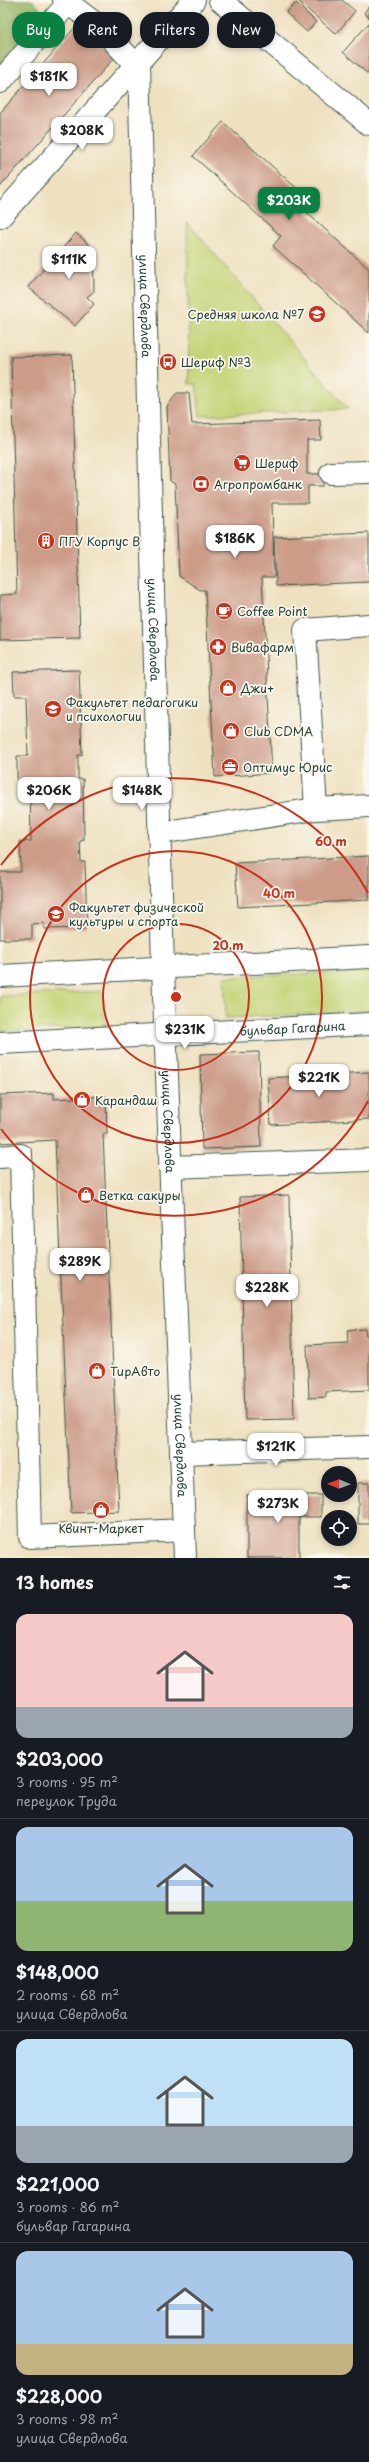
<!DOCTYPE html>
<html lang="en">
<head>
<meta charset="utf-8">
<style>
  :root { --surface:#171b24; --page:#242831; --text:#f1f3f6; --muted:#9ea1a6; --line:#363941; --accent:#0b8043 }
  body { margin:0; font-family:"Playpen Sans",sans-serif; background:var(--page); color:var(--text); height:100vh; display:flex; flex-direction:column; font-size:15px; white-space:nowrap }
  * { box-sizing:border-box; margin:0 }
  p { font-size:13px; color:var(--muted) }
  .icon { flex:none; width:22px; height:22px; fill:none; stroke:currentColor; stroke-width:2; stroke-linecap:round; stroke-linejoin:round }
  .map { position:relative; height:1558px; overflow:hidden }
  .drawer { display:flex; flex-direction:column; background:var(--surface); flex:1 }
  .drawer>* { flex:none }
  .guide { position:absolute; left:12px; top:12px; width:345px; height:36px; display:flex; gap:8px }
  .needle { width:26px; rotate:271deg }
  .controls { position:absolute; left:321px; top:1466px; display:grid; gap:8px }
  .controls a { display:grid; place-items:center; width:36px; height:36px; border-radius:50%; background:var(--surface); box-shadow:0 2px 6px #0003; font-size:20px }
  .price { position:absolute; translate:-50% -34px; padding:0 9px; border-radius:8px; background:#fff; color:#222; font-size:13px; line-height:26px; filter:drop-shadow(0 1px 2px #0008) }
  .price::after { content:''; position:absolute; left:50%; top:24px; width:12px; height:9px; margin-left:-6px; background:inherit; clip-path:polygon(0 0,100% 0,50% 100%) }
  .price.current { background:var(--accent); color:#fff }
  ul { padding:0; list-style:none }
  li { display:grid; align-content:center; gap:8px; height:212px; padding:0 16px }
  li+li { border-top:1px solid var(--line) }
  li span { display:grid; place-items:center; height:124px; border-radius:12px; color:#555 }
  li>.icon { margin-inline-start:auto }
  span .icon { width:72px; height:72px; fill:#fffc; stroke-width:1 }
  li b { font-size:17px }
  h2 { display:flex; justify-content:space-between; align-items:center; height:48px; padding:0 16px; font-size:17px }
  .chip { padding:0 14px; border-radius:16px; background:var(--surface); box-shadow:0 2px 6px #0003; font-size:14px; line-height:36px }
  .chip.current { background:var(--accent); color:#fff }
  .map>svg:first-child { display:block }
</style>
</head>
<body>
<div class="map">
<svg width="369" height="1558" viewBox="0 0 369 1558">
  <rect width="100%" height="100%" fill="#fbf7ec"/>
  <filter id="ink" filterUnits="userSpaceOnUse"><feTurbulence type="fractalNoise" baseFrequency=".025" numOctaves="2"/><feDisplacementMap in="SourceGraphic" scale="8" xChannelSelector="R" yChannelSelector="G"/><feConvolveMatrix kernelMatrix="1 2 1 2 8 2 1 2 1" color-interpolation-filters="sRGB"/></filter>
  <filter id="wash" filterUnits="userSpaceOnUse"><feTurbulence type="fractalNoise" baseFrequency=".012" numOctaves="4" result="noise"/><feDisplacementMap in="SourceGraphic" scale="16" xChannelSelector="R" yChannelSelector="G"/><feGaussianBlur stdDeviation="0.9" result="paint"/><feColorMatrix in="noise" values="0 0 0 0 0 0 0 0 0 0 0 0 0 0 0 0 0 1.4 0 .05"/><feComposite in="paint" operator="in"/></filter>
  <g filter="url(#wash)">
    <rect width="100%" height="100%" fill="#eee1c0"/>
    <path fill="#c3d375" stroke="#718854" d="M187 222 348 409 200 416 196 384H189Z
      M369 971V1011L226 1018 224 977Z
      M103 991 105 1027 0 1031V996Z"/>
    <path fill="#9ab566" stroke="#5c794d" d="M0 0H32L44 13V21L0 72Z"/>
    <g id="blocks">
      <path fill="#cc9c89" d="M297 0H342L355 11 336 34Z
        M296 3 316 22 307 32 286 13Z
        M369 6V18L364 13Z
        M369 23V75L343 52Z
        M78 24 115 57 0 187V113Z
        M223 122 314 204 306 212 369 269V333L273 246 281 236 193 156Z
        M76 233 93 248 94 291 87 297 94 304 75 326 28 287Z
        M72 355 80 638 0 640V595L17 594 11 357Z
        M177 393H189L192 424 320 420 321 440H307V474H323V486H308V503H272L274 577H262L272 773 215 777 205 590H200L179 576 175 484 170 481 167 407Z
        M369 533V582L276 586 274 537Z
        M79 670 82 755H78V779H83L84 840 80 841 81 862H85L87 928 44 929V923L32 924V939H0V872H21L20 842 31 841 30 781H17V756H28L26 696H14L13 672Z
        M369 856V900L238 907 235 863Z
        M259 1052 261 1147 202 1149 200 1054Z
        M369 1072V1119L271 1125 268 1078Z
        M54 1093V1099L106 1096 107 1134H103L119 1511 71 1513 55 1140 0 1143V1095Z
        M289 1195 294 1419 245 1420 240 1197Z
        M365 1329 366 1335H369V1390L326 1392V1397L309 1398 307 1345 348 1343 347 1330Z
        M358 1483H369V1524H358Z
        M247 1495H321V1517H299V1558H247Z"/>
    </g>
  </g>
  <g filter="url(#ink)">
    <use href="#blocks" fill-opacity="0" stroke="#3e5649" stroke-width="1"/>
    <g fill="none" stroke-linecap="round" stroke-linejoin="round">
      <defs>
        <g id="minor">
          <path d="M64 0 100 27 136 65"/>
          <path d="M220 0 369 124"/>
          <path id="s1" d="M139 62 163 968 185 1558"/>
          <path d="M0 82 68 3"/>
          <path d="M331 473 369 472"/>
          <path d="M316 809 305 630 369 625"/>
          <path d="M159 833 316 809 369 806"/>
          <path d="M0 976 369 957"/>
          <path id="s2" d="M0 1043 369 1024"/>
          <path d="M0 1157 21 1155 30 1537 184 1530"/>
          <path d="M170 1167 369 1160"/>
          <path d="M181 1453 369 1447"/>
        </g>
        <path id="major" d="M0 217 194 0"/>
      </defs>
      <use href="#minor" stroke="#3e5649" stroke-width="24"/>
      <use href="#major" stroke="#3e5649" stroke-width="24"/>
      <use href="#minor" stroke="#fff" stroke-width="22"/>
      <use href="#major" stroke="#fff" stroke-width="22"/>
    </g>
  </g>
  <g fill="none" stroke="#c8321e" stroke-width="2">
    <circle cx="176" cy="997" r="73"/>
    <circle cx="176" cy="997" r="146"/>
    <path d="M368 1101A219 219 0 0 1 1 1129M1 865A219 219 0 0 1 368 893"/>
  </g>
  <defs>
    <symbol id="school-disc" viewBox="-11 -11 22 22"><circle r="9.5" fill="#c8321e" stroke="#fbf7ec"/><path d="M0-5L7-2L0 1L-7-2ZM-4 1L0 2.5L4 1V4Q0 6-4 4Z" fill="#fff"/></symbol>
    <symbol id="bus-disc" viewBox="-11 -11 22 22"><circle r="9.5" fill="#c8321e" stroke="#fbf7ec"/><path d="M-5-6H5V4H4V6H2V4H-2V6H-4V4H-5ZM-3.5-4V0h7V-4ZM-3.5 1.2v1.5H-2V1.2ZM2 1.2v1.5H3.5V1.2Z" fill="#fff"/></symbol>
    <symbol id="supermarket-disc" viewBox="-11 -11 22 22"><circle r="9.5" fill="#c8321e" stroke="#fbf7ec"/><path d="M-6-5.5h2.5l.6 2H6L4.5 2H-2.5L-4.4-4H-6ZM-1.5 3.2a1.3 1.3 0 1 0 .1 0ZM3 3.2a1.3 1.3 0 1 0 .1 0Z" fill="#fff"/></symbol>
    <symbol id="bank-disc" viewBox="-11 -11 22 22"><circle r="9.5" fill="#c8321e" stroke="#fbf7ec"/><path d="M-6-4H6V4H-6ZM0-2.3a2.3 2.3 0 1 0 0 4.6a2.3 2.3 0 1 0 0-4.6Z" fill="#fff"/></symbol>
    <symbol id="building-disc" viewBox="-11 -11 22 22"><circle r="9.5" fill="#c8321e" stroke="#fbf7ec"/><path d="M-4-6H4V6H1V3H-1V6H-4ZM-2.5-4.3h1.7v1.8h-1.7ZM.8-4.3h1.7v1.8H.8ZM-2.5-1h1.7V.8h-1.7ZM.8-1h1.7V.8H.8Z" fill="#fff"/></symbol>
    <symbol id="cafe-disc" viewBox="-11 -11 22 22"><circle r="9.5" fill="#c8321e" stroke="#fbf7ec"/><path d="M-5.5-4.5H6V0H3Q3 3.5 0 3.5H-2.5Q-5.5 3.5-5.5 0ZM3-3.2v2h1.7v-2ZM-6 4.5H4V6H-6Z" fill="#fff"/></symbol>
    <symbol id="pharmacy-disc" viewBox="-11 -11 22 22"><circle r="9.5" fill="#c8321e" stroke="#fbf7ec"/><path d="M-2-6h4v4h4v4h-4v4h-4v-4h-4v-4h4Z" fill="#fff"/></symbol>
    <symbol id="shop-disc" viewBox="-11 -11 22 22"><circle r="9.5" fill="#c8321e" stroke="#fbf7ec"/><path d="M-5-2.5h2.3a2.7 3.5 0 0 1 5.4 0H5L5.5 6h-11ZM-1.5-2.5h3a1.5 2.3 0 0 0-3 0Z" fill="#fff"/></symbol>
    <symbol id="university-disc" viewBox="-11 -11 22 22"><circle r="9.5" fill="#c8321e" stroke="#fbf7ec"/><path d="M0-5L7-2L0 1L-7-2ZM-4 1L0 2.5L4 1V4Q0 6-4 4Z" fill="#fff"/></symbol>
    <symbol id="office-disc" viewBox="-11 -11 22 22"><circle r="9.5" fill="#c8321e" stroke="#fbf7ec"/><path d="M-6-3h4V-5.5h4V-3h4V5H-6ZM-1-4.5V-3h2v-1.5ZM-6 0V1H6V0Z" fill="#fff"/></symbol>
  </defs>
  <g fill-rule="evenodd">
    <use href="#school-disc" x="307" y="304" width="20" height="20"/>
    <use href="#bus-disc" x="158" y="352" width="20" height="20"/>
    <use href="#supermarket-disc" x="232" y="453" width="20" height="20"/>
    <use href="#bank-disc" x="191" y="474" width="20" height="20"/>
    <use href="#building-disc" x="36" y="531" width="20" height="20"/>
    <use href="#cafe-disc" x="214" y="601" width="20" height="20"/>
    <use href="#pharmacy-disc" x="208" y="637" width="20" height="20"/>
    <use href="#shop-disc" x="218" y="678" width="20" height="20"/>
    <use href="#university-disc" x="43" y="699" width="20" height="20"/>
    <use href="#shop-disc" x="221" y="721" width="20" height="20"/>
    <use href="#office-disc" x="220" y="757" width="20" height="20"/>
    <use href="#university-disc" x="46" y="904" width="20" height="20"/>
    <use href="#shop-disc" x="72" y="1090" width="20" height="20"/>
    <use href="#shop-disc" x="76" y="1185" width="20" height="20"/>
    <use href="#shop-disc" x="87" y="1361" width="20" height="20"/>
    <use href="#shop-disc" x="91" y="1500" width="20" height="20"/>
  </g>
  <g text-anchor="middle" dominant-baseline="central" stroke-width="3.5" stroke-linejoin="round" paint-order="stroke">
    <g font-size="12" fill="#1f3d34" stroke="#fbf7ec">
      <text stroke="none"><textPath href="#s1" startOffset="244">улица Свердлова</textPath></text>
      <text stroke="none"><textPath href="#s1" startOffset="568">улица Свердлова</textPath></text>
      <text stroke="none"><textPath href="#s2" startOffset="293">бульвар Гагарина</textPath></text>
      <text stroke="none"><textPath href="#s1" startOffset="1060">улица Свердлова</textPath></text>
      <text stroke="none"><textPath href="#s1" startOffset="1384">улица Свердлова</textPath></text>
    </g>
    <g font-size="12" fill="#1f3d34" stroke="#fbf7ec" text-anchor="start">
      <text x="304" y="314" text-anchor="end">Средняя школа №7</text>
      <text x="181" y="362">Шериф №3</text>
      <text x="255" y="463">Шериф</text>
      <text x="214" y="484">Агропромбанк</text>
      <text x="59" y="541">ПГУ Корпус В</text>
      <text x="237" y="611">Coffee Point</text>
      <text x="231" y="647">Вивафарм</text>
      <text x="241" y="688">Джи+</text>
      <text x="66" y="702">Факультет педагогики<tspan x="66" dy="14">и психологии</tspan></text>
      <text x="244" y="731">Club CDMA</text>
      <text x="243" y="767">Оптимус Юрис</text>
      <text x="69" y="907">Факультет физической<tspan x="69" dy="14">культуры и спорта</tspan></text>
      <text x="95" y="1100">Карандаш</text>
      <text x="99" y="1195">Ветка сакуры</text>
      <text x="110" y="1371">ТирАвто</text>
      <text x="101" y="1528" text-anchor="middle">Квинт-Маркет</text>
    </g>
  </g>
  <circle cx="176" cy="997" r="6" fill="#c8321e" stroke="#fbf7ec" stroke-width="2"/>
  <g font-size="12" text-anchor="middle" font-weight="bold" fill="#c8321e" stroke="#fbf7ec" stroke-width="3.5" stroke-linejoin="round" paint-order="stroke">
    <text x="331" y="846">60 m</text>
    <text x="279" y="898">40 m</text>
    <text x="228" y="950">20 m</text>
  </g>
</svg>
<div class="controls">
<a><svg class="needle" viewBox="-14 -14 28 28"><path d="M0-13l5 13h-10z" fill="#e53935"/><path d="M0 13l5-13h-10z" fill="#9ea1a6"/></svg></a>
<a><svg class="icon" aria-label="locate" viewBox="0 0 24 24"><circle cx="12" cy="12" r="6"/><path d="M12 2v4M12 18v4M2 12h4M18 12h4"/></svg></a>
</div>
<b class="price" style="left:49px;top:97px">$181K</b>
<b class="price" style="left:82px;top:151px">$208K</b>
<b class="price current" style="left:289px;top:221px">$203K</b>
<b class="price" style="left:69px;top:280px">$111K</b>
<b class="price" style="left:235px;top:559px">$186K</b>
<b class="price" style="left:49px;top:811px">$206K</b>
<b class="price" style="left:142px;top:811px">$148K</b>
<b class="price" style="left:185px;top:1050px">$231K</b>
<b class="price" style="left:319px;top:1098px">$221K</b>
<b class="price" style="left:80px;top:1282px">$289K</b>
<b class="price" style="left:267px;top:1308px">$228K</b>
<b class="price" style="left:276px;top:1467px">$121K</b>
<b class="price" style="left:278px;top:1524px">$273K</b>
<div class="guide">
<a class="chip current">Buy</a>
<a class="chip">Rent</a>
<a class="chip">Filters</a>
<a class="chip">New</a>
</div>
</div>
<section class="drawer">
<h2>13 homes<svg class="icon" aria-label="filters" viewBox="0 0 24 24"><path d="M4 7h16M4 17h16"/><circle cx="9" cy="7" r="2"/><circle cx="15" cy="17" r="2"/></svg></h2>
<ul>
<li><span style="background:linear-gradient(#f6c9c9 75%,#9aa5b1 0)"><svg class="icon" aria-label="home" viewBox="0 0 24 24"><path d="M3 11l9-7 9 7M6 9v11h12V9"/></svg></span><div><b>$203,000</b><p>3 rooms · 95 m²</p><p>переулок Труда</p></div></li>
<li><span style="background:linear-gradient(#a9c7e8 60%,#8fb573 0)"><svg class="icon" aria-label="home" viewBox="0 0 24 24"><path d="M3 11l9-7 9 7M6 9v11h12V9"/></svg></span><div><b>$148,000</b><p>2 rooms · 68 m²</p><p>улица Свердлова</p></div></li>
<li><span style="background:linear-gradient(#bfe0f5 70%,#9aa5b1 0)"><svg class="icon" aria-label="home" viewBox="0 0 24 24"><path d="M3 11l9-7 9 7M6 9v11h12V9"/></svg></span><div><b>$221,000</b><p>3 rooms · 86 m²</p><p>бульвар Гагарина</p></div></li>
<li><span style="background:linear-gradient(#a9c7e8 75%,#c2b280 0)"><svg class="icon" aria-label="home" viewBox="0 0 24 24"><path d="M3 11l9-7 9 7M6 9v11h12V9"/></svg></span><div><b>$228,000</b><p>3 rooms · 98 m²</p><p>улица Свердлова</p></div></li>
</ul>
</section>
</body>
</html>
